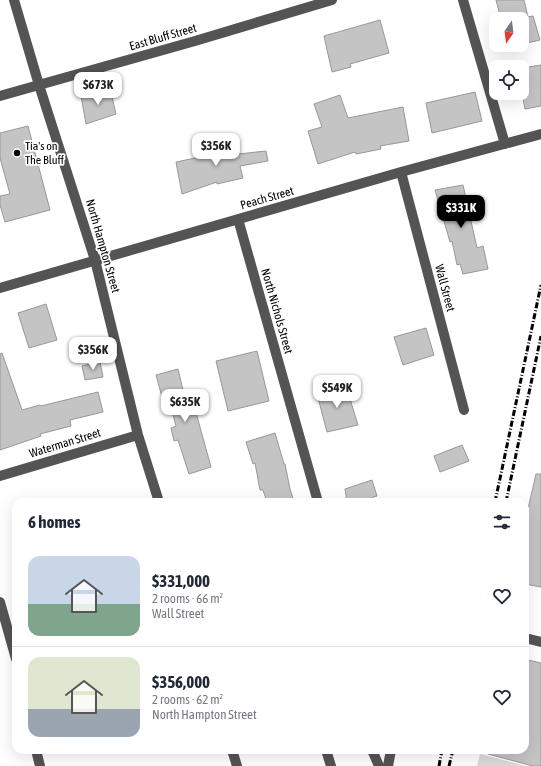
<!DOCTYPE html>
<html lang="en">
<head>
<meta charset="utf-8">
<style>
  :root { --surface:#fff; --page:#f2f2f3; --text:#1f2937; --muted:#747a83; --line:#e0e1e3; --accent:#000 }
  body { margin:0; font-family:"Asap Condensed",sans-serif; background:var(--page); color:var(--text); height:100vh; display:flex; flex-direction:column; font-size:15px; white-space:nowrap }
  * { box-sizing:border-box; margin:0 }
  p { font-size:13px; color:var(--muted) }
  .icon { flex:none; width:22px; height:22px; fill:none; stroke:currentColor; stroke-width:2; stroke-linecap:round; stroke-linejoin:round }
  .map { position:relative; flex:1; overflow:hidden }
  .drawer { position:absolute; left:12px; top:498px; width:517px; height:256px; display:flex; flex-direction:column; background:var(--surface); border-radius:12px; box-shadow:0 4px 16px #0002 }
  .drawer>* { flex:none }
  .needle { width:26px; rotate:194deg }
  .tools { position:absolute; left:489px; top:12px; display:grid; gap:8px }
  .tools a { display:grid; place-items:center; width:40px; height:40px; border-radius:8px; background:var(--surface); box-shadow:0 4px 16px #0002; font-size:20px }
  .price { position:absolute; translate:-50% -34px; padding:0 9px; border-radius:8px; background:#fff; color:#222; font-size:13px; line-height:26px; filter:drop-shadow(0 1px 2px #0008) }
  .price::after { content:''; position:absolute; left:50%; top:24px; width:12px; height:9px; margin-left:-6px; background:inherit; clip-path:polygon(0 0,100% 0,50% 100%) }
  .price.on { background:var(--accent); color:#fff }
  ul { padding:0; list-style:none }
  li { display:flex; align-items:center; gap:12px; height:100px; padding:0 16px }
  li+li { border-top:1px solid var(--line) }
  li span { display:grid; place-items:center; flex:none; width:112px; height:80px; border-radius:12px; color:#555 }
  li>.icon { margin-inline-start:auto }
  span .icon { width:48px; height:48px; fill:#fffc; stroke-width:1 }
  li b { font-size:17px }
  h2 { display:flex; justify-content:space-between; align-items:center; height:48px; padding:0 16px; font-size:17px }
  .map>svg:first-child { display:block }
</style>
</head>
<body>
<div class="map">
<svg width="541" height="766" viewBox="0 0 541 766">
  <rect width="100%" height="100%" fill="#fff"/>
  <path fill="#dbdbdb" d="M480 754 526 766H477Z"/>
  <path fill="#c4c4c4" stroke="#989898" d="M496 0H524L528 17 533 16 540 40 522 44V19H501Z
    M380 20 389 53 350 64 351 67 332 72 324 36Z
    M541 65V106L525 109 522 93V68Z
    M110 88 116 114 86 124 81 96Z
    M475 92 482 121 432 133 426 103Z
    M340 95 348 118 403 107 409 141 380 146 381 149 356 154 355 152 318 164 308 131 322 127 314 104Z
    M28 126 50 210 5 222 0 205V196L10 194 0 158V133Z
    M234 141 238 154 266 151 268 161 240 166 243 178 217 184V182L182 194 176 162 210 155 209 149Z
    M463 185 477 248 483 246 488 269 463 274 460 264 457 265 452 241 450 242 435 190Z
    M46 304 57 340 29 348 18 313Z
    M426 328 434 355 403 365 394 337Z
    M257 351 269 401 228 411 216 361Z
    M2 353 22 410 40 405 41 406 98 392 103 412 70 420 71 426 40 434 41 436 0 450V354Z
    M100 362 103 377 85 380 82 366Z
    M178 369 188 411 195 409 211 467 189 474 178 440 174 441 171 428 176 426 168 395 162 397 156 375Z
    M346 386 358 425 327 432 317 394Z
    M275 433 284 464H285L290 489 294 502H267L263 490H260L255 463 253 464 246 442Z
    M462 445 469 461 440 472 434 456Z
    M536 474H541V587L525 584V522Z
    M372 480 377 496 373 497 375 502H347L345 489Z
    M528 660 541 663V766H533L488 754V750H525V673Z"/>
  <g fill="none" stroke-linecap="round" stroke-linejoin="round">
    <path stroke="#545454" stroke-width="10" d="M14 0 39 85 95 260 138 435 159 502
      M463 0 505 144
      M0 96 195 41 332 0
      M401 172 464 410
      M238 219 318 502
      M0 288 401 172 541 134
      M0 476 138 435
      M0 602 16 659
      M525 638 541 642
      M36 750 40 766
      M232 750 237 766
      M326 750 331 766
      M372 750 379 766
      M388 766 391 750"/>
    <path stroke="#000" stroke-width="3" stroke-dasharray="6 2 1 2" stroke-linecap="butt" d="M495 502 541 285
      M506 502 541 336
      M439 766 442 750
      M449 766 453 750"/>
  </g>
  <circle fill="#000" stroke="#fff" stroke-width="1.5" cx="17" cy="153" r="4"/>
  <g text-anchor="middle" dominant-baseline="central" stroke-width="3.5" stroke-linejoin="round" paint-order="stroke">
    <g font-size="12" fill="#000" stroke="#fff">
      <text transform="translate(163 37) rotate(-16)">East Bluff Street</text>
      <text transform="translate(267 198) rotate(-16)">Peach Street</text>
      <text transform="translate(103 246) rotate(74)">North Hampton Street</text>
      <text transform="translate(445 288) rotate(75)">Wall Street</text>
      <text transform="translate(277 311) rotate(74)">North Nichols Street</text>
      <text transform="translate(65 443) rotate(-17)">Waterman Street</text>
    </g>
    <g font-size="12" fill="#000" stroke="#fff" text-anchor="start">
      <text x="25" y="146">Tía's on<tspan x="25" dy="14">The Bluff</tspan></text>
    </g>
  </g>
</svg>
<div class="tools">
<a><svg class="needle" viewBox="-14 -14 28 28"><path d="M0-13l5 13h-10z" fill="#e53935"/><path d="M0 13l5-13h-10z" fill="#747a83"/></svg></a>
<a><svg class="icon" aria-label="locate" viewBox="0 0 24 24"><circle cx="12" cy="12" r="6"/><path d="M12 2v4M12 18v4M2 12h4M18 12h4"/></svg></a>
</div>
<b class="price" style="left:98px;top:106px">$673K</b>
<b class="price" style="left:216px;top:167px">$356K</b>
<b class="price on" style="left:461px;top:229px">$331K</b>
<b class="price" style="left:93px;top:371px">$356K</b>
<b class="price" style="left:337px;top:409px">$549K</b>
<b class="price" style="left:185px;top:423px">$635K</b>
<section class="drawer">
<h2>6 homes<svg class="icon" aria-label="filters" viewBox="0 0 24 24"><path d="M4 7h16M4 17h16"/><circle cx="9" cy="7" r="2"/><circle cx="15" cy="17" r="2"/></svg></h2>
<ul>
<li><span style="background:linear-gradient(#c9d6e8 60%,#7fa58c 0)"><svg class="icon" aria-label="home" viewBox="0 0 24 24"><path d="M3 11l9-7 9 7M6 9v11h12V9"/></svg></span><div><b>$331,000</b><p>2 rooms · 66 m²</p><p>Wall Street</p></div><svg class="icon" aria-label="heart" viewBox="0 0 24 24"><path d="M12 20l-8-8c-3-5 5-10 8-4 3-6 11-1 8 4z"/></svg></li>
<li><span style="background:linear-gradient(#dfe7d0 65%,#9aa5b1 0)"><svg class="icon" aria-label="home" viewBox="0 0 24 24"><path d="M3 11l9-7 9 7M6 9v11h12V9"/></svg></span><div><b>$356,000</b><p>2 rooms · 62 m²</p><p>North Hampton Street</p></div><svg class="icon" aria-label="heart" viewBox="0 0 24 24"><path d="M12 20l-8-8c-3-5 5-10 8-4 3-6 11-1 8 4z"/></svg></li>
</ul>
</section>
</div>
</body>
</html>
